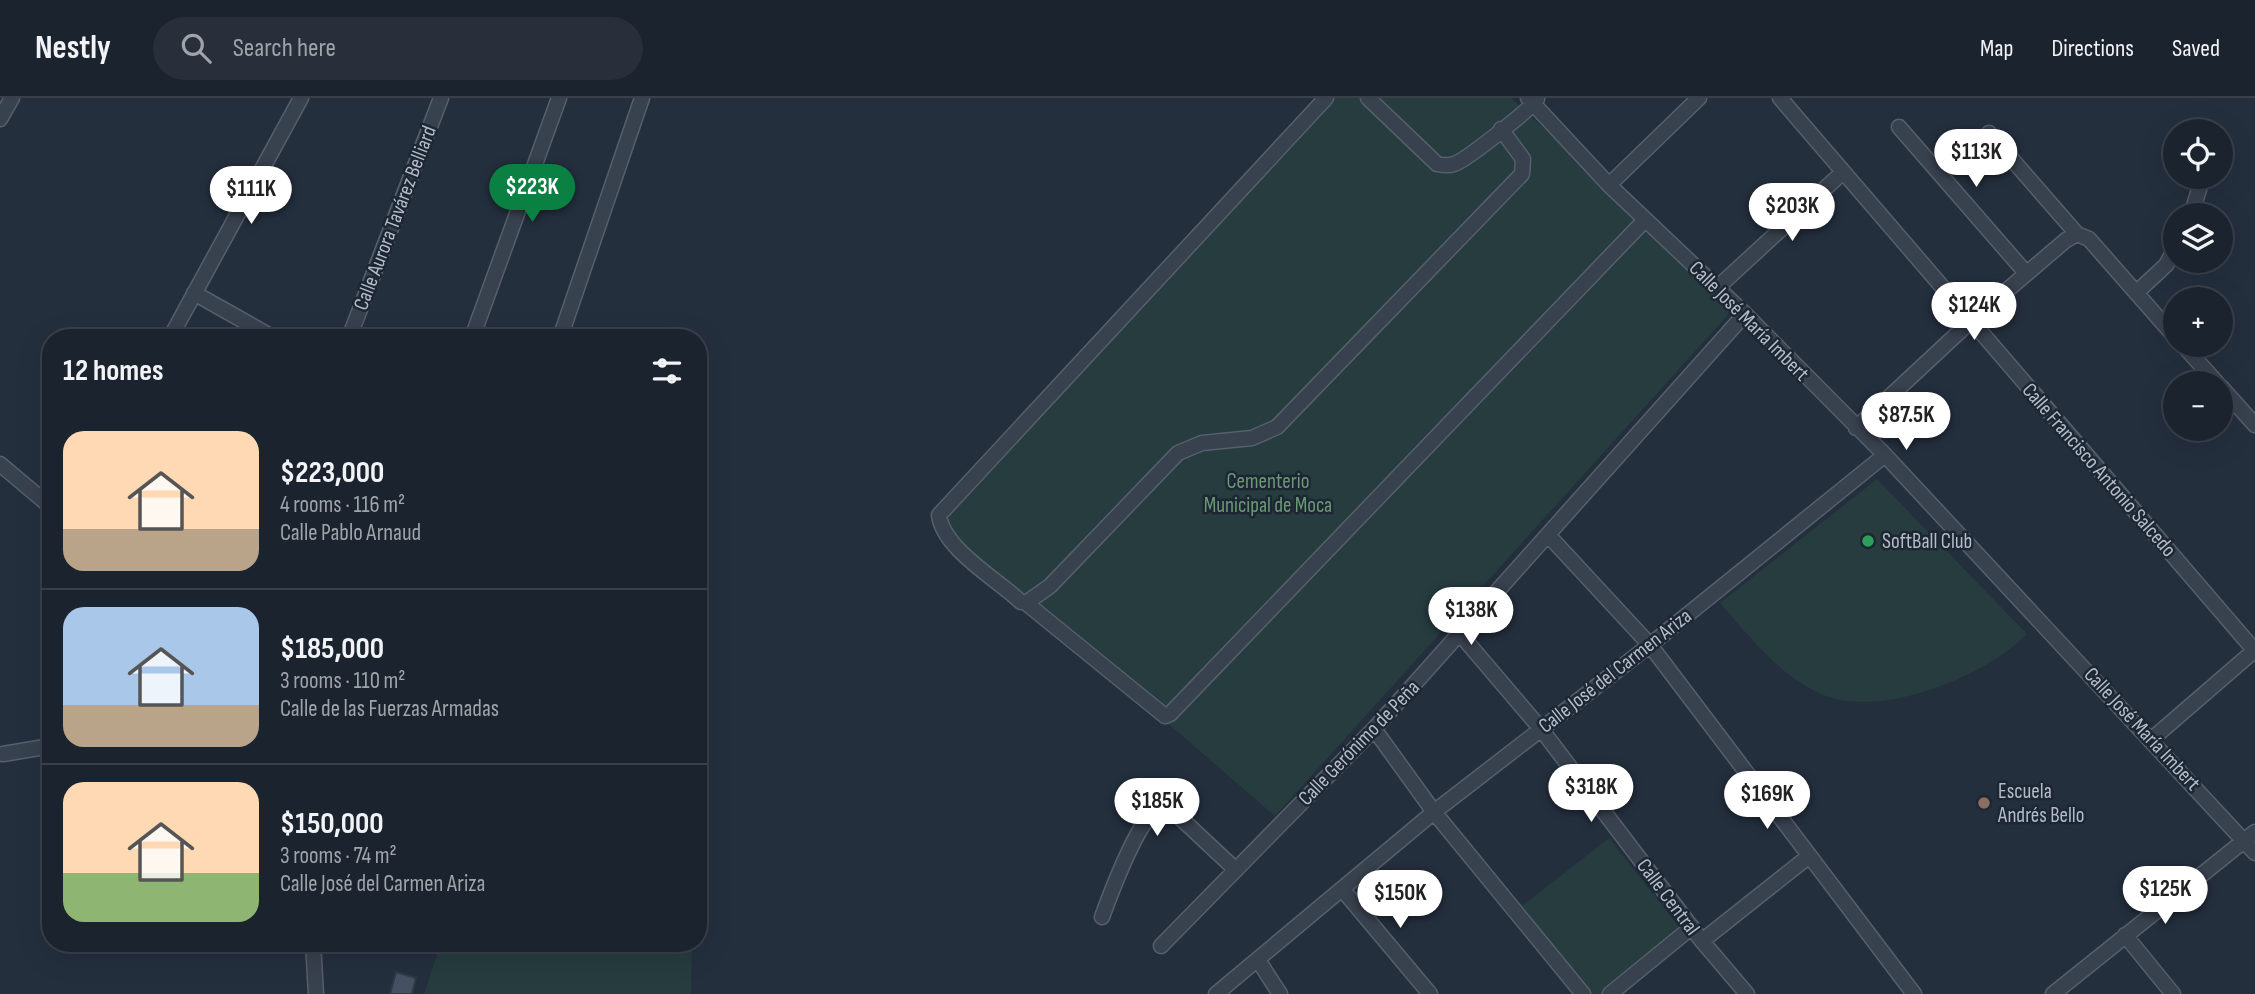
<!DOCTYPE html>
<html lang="en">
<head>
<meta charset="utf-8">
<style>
  :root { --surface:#1b232e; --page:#282f3a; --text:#f1f3f6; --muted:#a0a4aa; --line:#39404a; --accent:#0b8043 }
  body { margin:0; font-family:"Sofia Sans Condensed",sans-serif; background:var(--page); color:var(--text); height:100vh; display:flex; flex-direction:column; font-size:26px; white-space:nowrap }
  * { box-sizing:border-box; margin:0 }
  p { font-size:23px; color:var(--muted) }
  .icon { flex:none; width:38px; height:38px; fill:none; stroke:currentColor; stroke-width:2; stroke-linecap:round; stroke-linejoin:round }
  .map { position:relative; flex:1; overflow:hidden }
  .drawer { position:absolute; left:42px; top:231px; width:665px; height:623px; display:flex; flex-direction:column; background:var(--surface); border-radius:28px; box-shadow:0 7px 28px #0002,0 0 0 2px var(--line) }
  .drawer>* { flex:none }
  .fabs { position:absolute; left:2163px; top:21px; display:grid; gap:14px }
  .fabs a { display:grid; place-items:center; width:70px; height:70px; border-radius:50%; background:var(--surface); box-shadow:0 7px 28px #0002,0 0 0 2px var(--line); font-size:35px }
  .price { position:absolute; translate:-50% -60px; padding:0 16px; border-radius:24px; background:#fff; color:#222; font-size:23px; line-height:46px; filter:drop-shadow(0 2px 4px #0008) }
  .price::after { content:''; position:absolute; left:50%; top:42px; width:21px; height:16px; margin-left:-10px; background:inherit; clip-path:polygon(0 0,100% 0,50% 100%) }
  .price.current { background:var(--accent); color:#fff }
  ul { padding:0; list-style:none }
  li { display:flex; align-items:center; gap:21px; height:175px; padding:0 21px }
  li+li { border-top:2px solid var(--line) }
  li span { display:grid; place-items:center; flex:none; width:196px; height:140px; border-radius:21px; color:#555 }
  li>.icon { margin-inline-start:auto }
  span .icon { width:84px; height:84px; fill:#fffc; stroke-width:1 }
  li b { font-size:30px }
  h2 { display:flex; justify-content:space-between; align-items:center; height:84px; padding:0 21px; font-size:30px }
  header { display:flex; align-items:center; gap:42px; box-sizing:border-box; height:98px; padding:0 35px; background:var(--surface); border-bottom:2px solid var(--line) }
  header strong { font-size:33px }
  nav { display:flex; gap:38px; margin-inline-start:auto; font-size:24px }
  .search { width:490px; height:63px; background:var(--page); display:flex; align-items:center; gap:18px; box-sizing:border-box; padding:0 24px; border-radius:38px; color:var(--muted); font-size:26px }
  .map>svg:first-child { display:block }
</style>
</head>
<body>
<header>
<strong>Nestly</strong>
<div class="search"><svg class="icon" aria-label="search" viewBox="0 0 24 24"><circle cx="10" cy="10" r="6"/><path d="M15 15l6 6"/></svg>Search here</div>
<nav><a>Map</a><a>Directions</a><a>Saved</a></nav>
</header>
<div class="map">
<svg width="2255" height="896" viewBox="0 0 2255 896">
  <rect width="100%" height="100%" fill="#242f3e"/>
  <path fill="#263c3f" d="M1332 0H1511L1736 208 1275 718 937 426Z
    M1877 381 2027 536C1985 579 1878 623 1819 595 1778 576 1750 539 1720 505Z
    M1609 740 1680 830 1603 896H1591L1522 808Z
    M441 845H692L691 896H424Z"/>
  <path fill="#455162" stroke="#303945" stroke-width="2" d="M396 874 416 880 412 896H390Z"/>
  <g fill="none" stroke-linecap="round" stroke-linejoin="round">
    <defs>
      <path id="minor" d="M1326 0 939 417C943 451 997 481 1021 504L1026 505 1050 488 1178 355 1202 345 1252 340 1277 329 1522 76 1523 61 1501 31
        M1368 0 1437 66C1442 67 1449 68 1454 66 1465 63 1531 11 1537 1
        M1528 0 1609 87 1745 216 1885 357 2255 755
        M1780 0 2255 553
        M0 21 12 0
        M1899 29 2026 175
        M1989 35 2077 136 2089 141 2175 239
        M1609 87 1699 0
        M2191 117 2203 79
        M1717 190 1843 74
        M194 195 274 240
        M2136 195 2166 167 2175 151
        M170 240 301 0
        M349 240 441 0
        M472 240 559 0
        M560 240 642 0
        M2183 247 2217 285
        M2221 289 2255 327
        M1856 330 1971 223 2066 142 2077 136
        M0 366 51 409
        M1549 438 1650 547 1914 896
        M1026 505 1165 618 1170 616 1645 122
        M1460 536 1541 631 1702 843 1747 896
        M1374 631 1434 714 1583 896
        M2152 641 2255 552
        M3 656 51 648
        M1342 791 1430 896
        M1102 819C1110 797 1134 734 1149 720 1157 712 1164 713 1174 714L1236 772
        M2125 837 2173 896
        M1702 843 1808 759
        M313 845 316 896
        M1161 848 1374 631 1745 216
        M1258 862 1280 896
        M1216 896 1434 714 1650 547 1885 357
        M1610 896 1692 829
        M2053 896 2255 734"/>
    </defs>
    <use href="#minor" stroke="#565f6c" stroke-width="17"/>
    <use href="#minor" stroke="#38414e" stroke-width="14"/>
  </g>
  <circle fill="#2e9e5b" stroke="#1d2633" stroke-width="2.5" cx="1868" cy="443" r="7"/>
  <circle fill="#8d6e63" stroke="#1d2633" stroke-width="2.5" cx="1984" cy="705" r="7"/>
  <g text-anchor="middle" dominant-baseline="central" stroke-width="5" stroke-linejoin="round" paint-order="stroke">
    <g font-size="21" fill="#b4bcc9" stroke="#1d2633">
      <text transform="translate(395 120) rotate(-69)">Calle Aurora Tavárez Belliard</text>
      <text transform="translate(1749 223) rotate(45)">Calle José María Imbert</text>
      <text transform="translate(2099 372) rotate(49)">Calle Francisco Antonio Salcedo</text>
      <text transform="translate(1615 573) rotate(-38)">Calle José del Carmen Ariza</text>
      <text transform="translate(2142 631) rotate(47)">Calle José María Imbert</text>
      <text transform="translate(1359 645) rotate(-46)">Calle Gerónimo de Peña</text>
      <text transform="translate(1668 799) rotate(53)">Calle Central</text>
    </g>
    <g font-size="21" fill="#6b9a76" stroke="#1d2633">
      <text x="1268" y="383">Cementerio<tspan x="1268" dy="24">Municipal de Moca</tspan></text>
    </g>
    <g font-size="21" fill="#b4bcc9" stroke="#1d2633" text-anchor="start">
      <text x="1882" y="443">SoftBall Club</text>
      <text x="1998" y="693">Escuela<tspan x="1998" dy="24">Andrés Bello</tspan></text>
    </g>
  </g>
</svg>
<div class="fabs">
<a><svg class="icon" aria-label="locate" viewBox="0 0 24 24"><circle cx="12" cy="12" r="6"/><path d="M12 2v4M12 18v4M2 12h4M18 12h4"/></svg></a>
<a><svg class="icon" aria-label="layers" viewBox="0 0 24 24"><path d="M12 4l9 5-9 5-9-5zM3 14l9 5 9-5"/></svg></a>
<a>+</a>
<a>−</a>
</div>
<b class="price" style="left:1976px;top:91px">$113K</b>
<b class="price current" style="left:532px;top:126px">$223K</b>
<b class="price" style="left:251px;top:128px">$111K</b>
<b class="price" style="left:1792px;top:145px">$203K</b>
<b class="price" style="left:1974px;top:244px">$124K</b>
<b class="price" style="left:1906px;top:354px">$87.5K</b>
<b class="price" style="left:1471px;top:549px">$138K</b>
<b class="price" style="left:1591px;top:726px">$318K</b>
<b class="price" style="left:1767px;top:733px">$169K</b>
<b class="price" style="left:1157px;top:740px">$185K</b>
<b class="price" style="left:2165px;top:828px">$125K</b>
<b class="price" style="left:1400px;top:832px">$150K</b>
<section class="drawer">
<h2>12 homes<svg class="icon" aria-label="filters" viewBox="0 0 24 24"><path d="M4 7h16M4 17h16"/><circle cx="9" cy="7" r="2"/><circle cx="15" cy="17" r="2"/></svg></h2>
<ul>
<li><span style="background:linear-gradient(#ffd9b3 70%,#b9a48a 0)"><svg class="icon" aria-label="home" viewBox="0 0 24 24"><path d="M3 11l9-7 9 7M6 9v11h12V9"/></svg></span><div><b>$223,000</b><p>4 rooms · 116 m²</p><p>Calle Pablo Arnaud</p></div></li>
<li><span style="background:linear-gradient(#a9c7e8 70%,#b9a48a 0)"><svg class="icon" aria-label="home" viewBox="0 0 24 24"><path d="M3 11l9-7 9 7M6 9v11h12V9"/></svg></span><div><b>$185,000</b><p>3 rooms · 110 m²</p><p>Calle de las Fuerzas Armadas</p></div></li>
<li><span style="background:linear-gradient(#ffd9b3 65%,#8fb573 0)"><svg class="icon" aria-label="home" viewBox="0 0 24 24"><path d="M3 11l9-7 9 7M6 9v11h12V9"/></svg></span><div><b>$150,000</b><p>3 rooms · 74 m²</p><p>Calle José del Carmen Ariza</p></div></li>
</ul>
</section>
</div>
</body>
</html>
